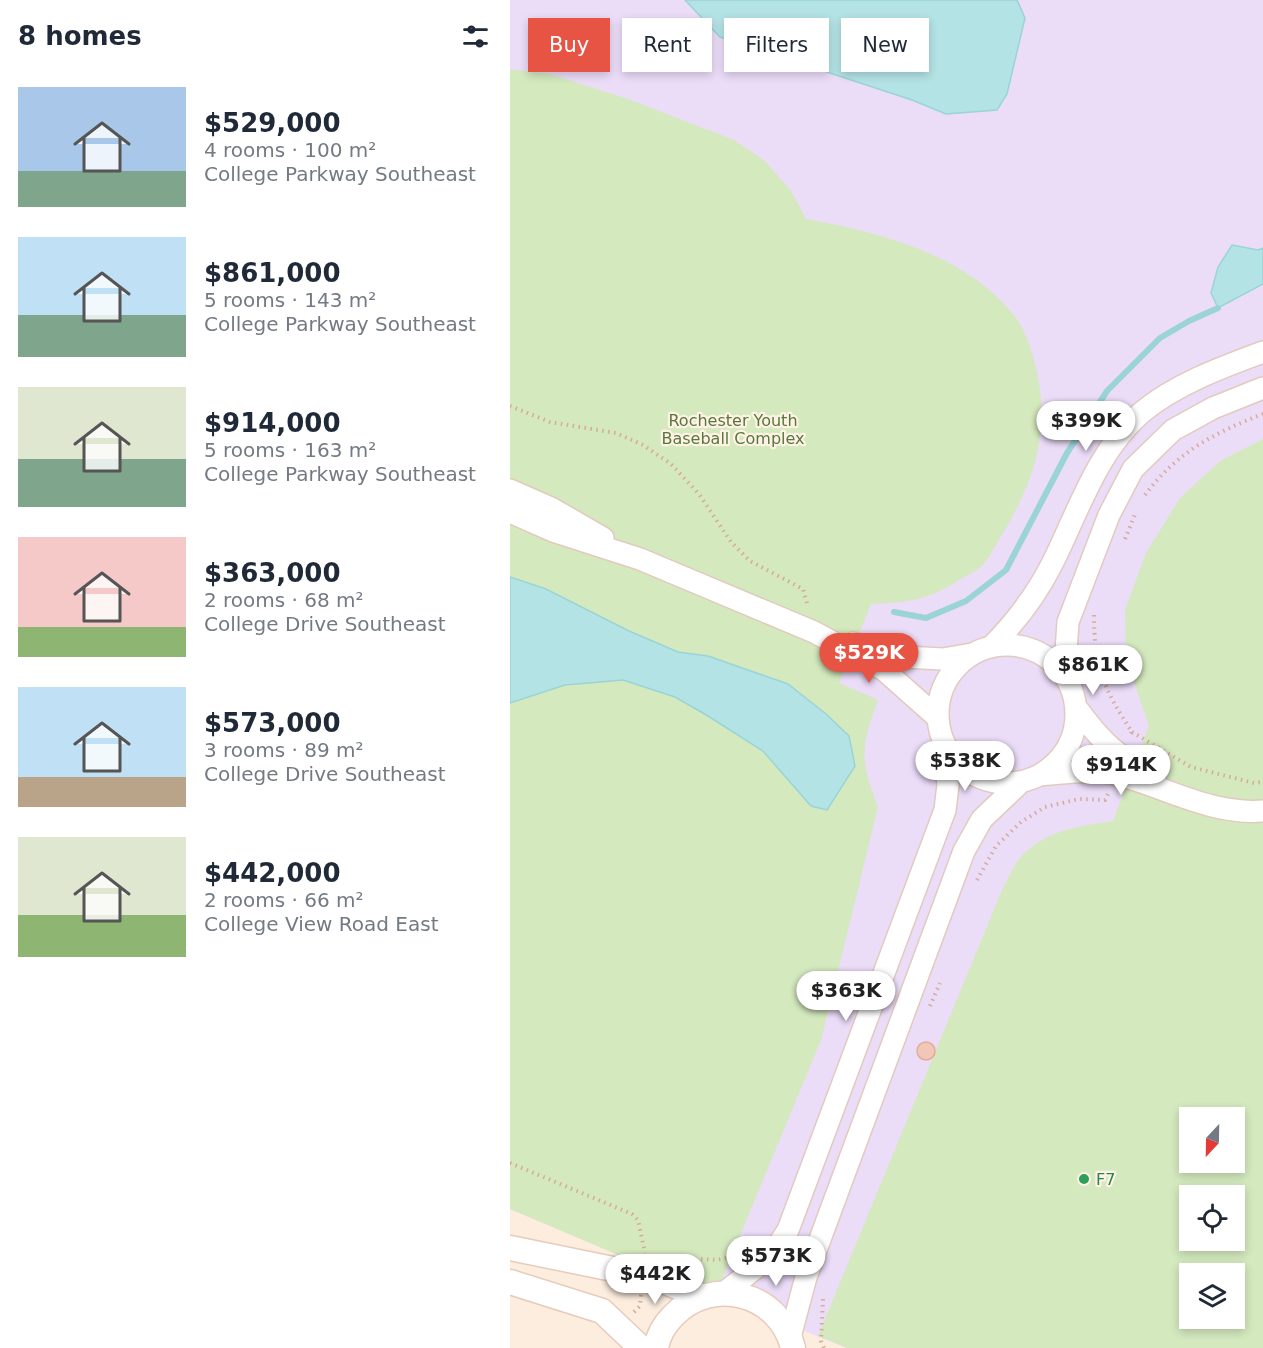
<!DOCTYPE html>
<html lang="en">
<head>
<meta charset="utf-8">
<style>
  :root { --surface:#fff; --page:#f6f6f7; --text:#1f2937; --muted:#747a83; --accent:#e75443 }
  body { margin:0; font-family:"DejaVu Sans",sans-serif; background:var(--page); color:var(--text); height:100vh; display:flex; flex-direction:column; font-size:22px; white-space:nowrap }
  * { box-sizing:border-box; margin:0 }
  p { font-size:20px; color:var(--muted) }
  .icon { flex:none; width:33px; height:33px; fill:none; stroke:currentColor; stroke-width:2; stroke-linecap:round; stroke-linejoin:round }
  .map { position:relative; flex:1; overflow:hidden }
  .panel { display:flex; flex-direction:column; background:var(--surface); width:510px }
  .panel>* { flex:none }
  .top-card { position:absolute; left:18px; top:18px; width:570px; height:54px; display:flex; gap:12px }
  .needle { width:39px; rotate:202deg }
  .buttons { position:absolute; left:669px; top:1107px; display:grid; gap:12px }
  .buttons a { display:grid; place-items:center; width:66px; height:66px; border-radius:0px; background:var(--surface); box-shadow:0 3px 9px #0003; font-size:30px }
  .price { position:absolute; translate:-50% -51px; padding:0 14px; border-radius:21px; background:#fff; color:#222; font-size:20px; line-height:39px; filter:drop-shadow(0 2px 3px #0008) }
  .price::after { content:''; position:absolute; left:50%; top:36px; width:18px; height:14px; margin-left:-9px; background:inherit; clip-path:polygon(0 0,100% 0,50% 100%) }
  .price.selected { background:var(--accent); color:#fff }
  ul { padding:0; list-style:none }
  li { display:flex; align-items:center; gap:18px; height:150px; padding:0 18px }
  li span { display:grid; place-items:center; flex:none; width:168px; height:120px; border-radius:0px; color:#555 }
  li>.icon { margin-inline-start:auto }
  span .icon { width:72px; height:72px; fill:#fffc; stroke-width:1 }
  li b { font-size:26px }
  h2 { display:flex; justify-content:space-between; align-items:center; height:72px; padding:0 18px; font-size:26px }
  .tag { padding:0 21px; border-radius:0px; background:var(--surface); box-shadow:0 3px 9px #0003; font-size:21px; line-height:54px }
  .tag.selected { background:var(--accent); color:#fff }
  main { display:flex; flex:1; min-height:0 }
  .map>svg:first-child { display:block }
</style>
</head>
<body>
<main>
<section class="panel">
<h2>8 homes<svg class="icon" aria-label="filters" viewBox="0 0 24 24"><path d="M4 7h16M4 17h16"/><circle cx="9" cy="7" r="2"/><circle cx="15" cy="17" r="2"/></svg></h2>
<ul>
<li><span style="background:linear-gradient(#a9c7e8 70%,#7fa58c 0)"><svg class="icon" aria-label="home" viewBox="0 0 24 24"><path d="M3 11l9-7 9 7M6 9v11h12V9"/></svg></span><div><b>$529,000</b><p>4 rooms · 100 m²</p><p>College Parkway Southeast</p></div></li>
<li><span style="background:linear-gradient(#bfe0f5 65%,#7fa58c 0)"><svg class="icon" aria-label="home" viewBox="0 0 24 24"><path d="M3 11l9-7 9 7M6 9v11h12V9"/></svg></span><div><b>$861,000</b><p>5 rooms · 143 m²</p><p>College Parkway Southeast</p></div></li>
<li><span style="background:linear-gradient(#dfe7d0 60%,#7fa58c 0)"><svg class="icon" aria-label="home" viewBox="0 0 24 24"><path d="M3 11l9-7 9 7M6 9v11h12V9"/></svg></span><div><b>$914,000</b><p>5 rooms · 163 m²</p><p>College Parkway Southeast</p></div></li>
<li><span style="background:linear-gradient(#f6c9c9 75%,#8fb573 0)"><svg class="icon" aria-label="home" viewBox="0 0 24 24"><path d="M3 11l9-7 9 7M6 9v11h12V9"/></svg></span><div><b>$363,000</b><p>2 rooms · 68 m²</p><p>College Drive Southeast</p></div></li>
<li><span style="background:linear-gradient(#bfe0f5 75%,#b9a48a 0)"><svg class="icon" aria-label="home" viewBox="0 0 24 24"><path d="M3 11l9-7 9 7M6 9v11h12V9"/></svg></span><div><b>$573,000</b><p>3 rooms · 89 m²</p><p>College Drive Southeast</p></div></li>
<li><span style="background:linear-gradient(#dfe7d0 65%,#8fb573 0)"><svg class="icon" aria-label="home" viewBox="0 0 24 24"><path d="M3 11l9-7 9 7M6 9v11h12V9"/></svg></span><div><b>$442,000</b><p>2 rooms · 66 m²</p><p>College View Road East</p></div></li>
</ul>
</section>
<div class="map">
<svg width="753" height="1348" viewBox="0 0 753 1348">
  <rect width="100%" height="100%" fill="#fceddf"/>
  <path fill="#ebdcf8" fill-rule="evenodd" d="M0 0H753V1348H337L205 1296 0 1209ZM680 1118H724V1162H680ZM680 1196H724V1240H680ZM680 1274H724V1318H680Z"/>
  <path fill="#d4e9be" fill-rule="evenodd" d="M0 69 40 74 118 99 224 140 255 161 281 191 296 219C369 232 454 254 503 314 515 329 522 350 526 368 541 430 524 484 491 536 485 546 479 559 471 567 465 571 458 575 451 579 418 600 401 602 361 604L329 683 368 700C350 748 350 760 368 807L311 1040 205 1296 0 1209Z
    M753 439V1348H337L308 1336 492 890C498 879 503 866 511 857 535 830 570 826 603 821L639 726 616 658 615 610 636 553 670 498 710 461ZM680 1118H724V1162H680ZM680 1196H724V1240H680ZM680 1274H724V1318H680Z"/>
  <path fill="#b4e3e5" stroke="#9ad4d7" stroke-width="1.5" d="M175 0H507L515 18 497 94 487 110 436 114 402 100 210 37Z
    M722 245 748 250 753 248V284L708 308 701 293 708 267Z
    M0 577 36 589 119 631 168 652 198 656 278 684 316 714 339 736 345 766 317 810 301 806 253 751 198 716 165 697 113 680 55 685 0 703Z"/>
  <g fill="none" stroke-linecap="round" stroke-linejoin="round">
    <path stroke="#9ad4d7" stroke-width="6" d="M384 612 416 618 456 601 496 570 557 453 597 391 650 338 679 321 708 308"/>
  </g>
  <path fill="#f1c7b7" stroke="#e4ac97" stroke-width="1.5" d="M407 1051a9 9 0 1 1 18 0a9 9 0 1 1-18 0Z"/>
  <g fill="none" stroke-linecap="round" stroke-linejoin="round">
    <defs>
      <path id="tertiary" d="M0 490 41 508 93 538
        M0 512 43 531 130 559 304 632 374 670 428 718
        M343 643 393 657 433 659 462 654
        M428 714a69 69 0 1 1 138 0a69 69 0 1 1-138 0Z
        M481 647C506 622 527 594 543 562 568 512 587 451 631 413 664 385 712 367 753 352
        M559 682 556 652 558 622 599 515 623 469 663 430 703 408 753 388
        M566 707C593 744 606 755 645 777
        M530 775C556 773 585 768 609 775 657 788 702 815 753 811
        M215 1292 261 1256 278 1230 435 810 438 785 433 740
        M280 1337 296 1277 454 851 472 819 511 782"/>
      <path id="secondary" d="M0 1248 142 1277 191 1296
        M0 1282 92 1311 131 1348
        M146 1348C148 1336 155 1324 163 1316 202 1275 270 1293 283 1348"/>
    </defs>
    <use href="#tertiary" stroke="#e2cabe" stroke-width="24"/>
    <use href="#secondary" stroke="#e7cbbb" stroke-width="27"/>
    <path stroke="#d6ab9a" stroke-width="4" stroke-dasharray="1.5 4.5" stroke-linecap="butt" d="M0 406 40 422 106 433 133 445 161 464 189 494 221 542 240 561 293 589 298 607
      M635 495C667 452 704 433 753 414
      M615 539 626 512
      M584 615C584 666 594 690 622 732L620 736
      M622 732 681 767 744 783 753 782
      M467 880 486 846 511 822 535 807 569 799 595 800 598 794
      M420 1006 430 983
      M0 1163 122 1214 128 1220 135 1253
      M155 1257 207 1260 225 1256
      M313 1299 311 1341 314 1348
      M124 1312 130 1306 131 1295"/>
    <use href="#tertiary" stroke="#fff" stroke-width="21"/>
    <use href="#secondary" stroke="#fff" stroke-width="24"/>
  </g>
  <circle fill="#2e9e5b" stroke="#fff2e5" stroke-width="2" cx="574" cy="1179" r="6"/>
  <g text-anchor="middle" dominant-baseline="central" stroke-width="4.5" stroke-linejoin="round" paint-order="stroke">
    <g font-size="16" fill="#56783f" stroke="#fff2e5">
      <text x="223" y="420">Rochester Youth<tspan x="223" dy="18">Baseball Complex</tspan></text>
    </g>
    <g font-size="16" fill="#27864d" stroke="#fff2e5" text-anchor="start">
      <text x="586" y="1179">F7</text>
    </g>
  </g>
</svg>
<div class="buttons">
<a><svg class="needle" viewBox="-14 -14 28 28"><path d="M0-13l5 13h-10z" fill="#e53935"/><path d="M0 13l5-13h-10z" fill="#747a83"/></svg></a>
<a><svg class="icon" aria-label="locate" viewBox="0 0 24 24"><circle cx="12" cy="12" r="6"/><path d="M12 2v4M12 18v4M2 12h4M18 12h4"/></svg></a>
<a><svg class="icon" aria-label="layers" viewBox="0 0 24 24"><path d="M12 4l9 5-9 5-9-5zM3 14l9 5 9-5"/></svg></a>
</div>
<b class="price" style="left:576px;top:452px">$399K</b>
<b class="price selected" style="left:359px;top:684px">$529K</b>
<b class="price" style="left:583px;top:696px">$861K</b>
<b class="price" style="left:455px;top:792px">$538K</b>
<b class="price" style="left:611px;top:796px">$914K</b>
<b class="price" style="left:336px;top:1022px">$363K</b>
<b class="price" style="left:266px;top:1287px">$573K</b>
<b class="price" style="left:145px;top:1305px">$442K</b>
<div class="top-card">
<a class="tag selected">Buy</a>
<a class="tag">Rent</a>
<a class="tag">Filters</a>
<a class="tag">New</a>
</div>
</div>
</main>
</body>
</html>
